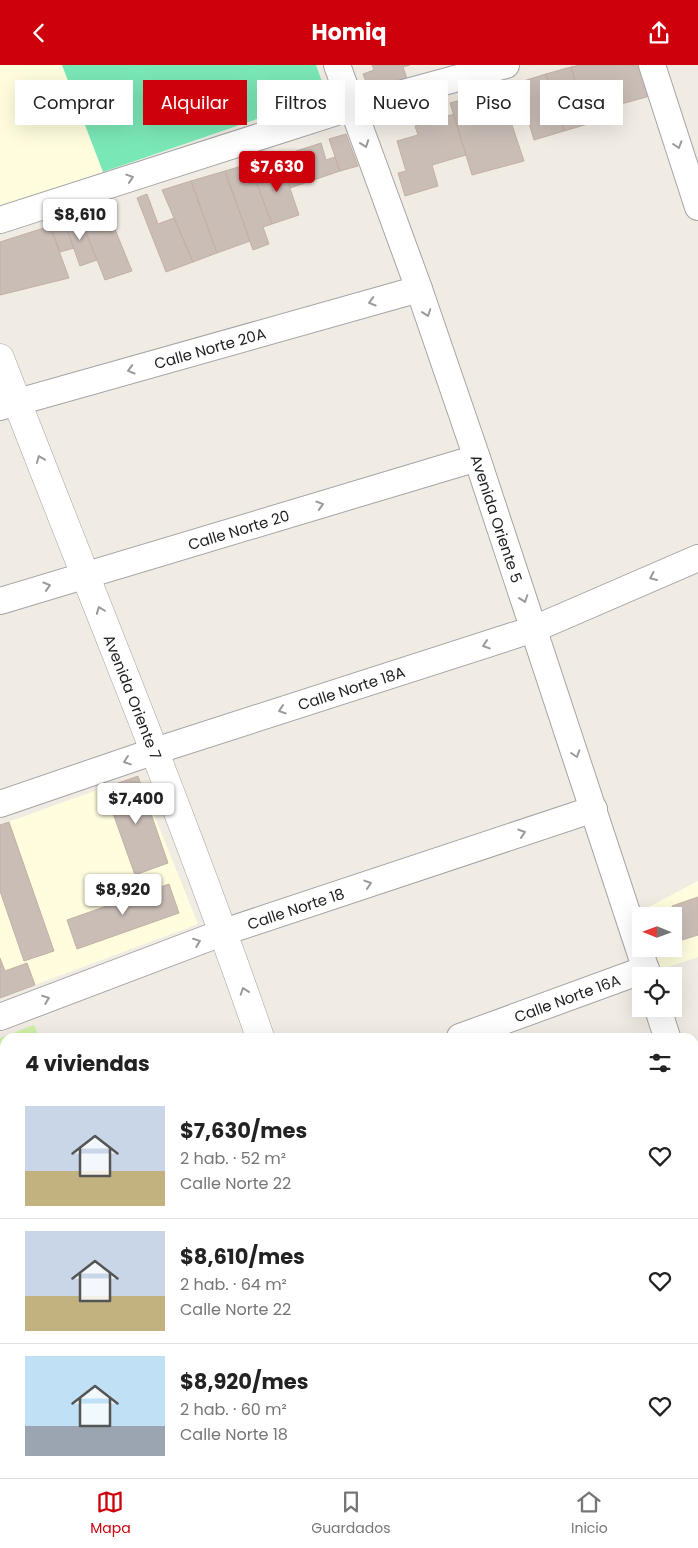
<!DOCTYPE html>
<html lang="es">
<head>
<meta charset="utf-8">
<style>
  :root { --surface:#fff; --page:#f6f6f6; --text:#222; --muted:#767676; --line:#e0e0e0; --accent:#cd000c }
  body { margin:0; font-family:Poppins,sans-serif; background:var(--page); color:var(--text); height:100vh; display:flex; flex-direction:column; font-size:19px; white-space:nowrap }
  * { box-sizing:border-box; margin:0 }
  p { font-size:16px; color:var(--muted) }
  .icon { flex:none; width:28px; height:28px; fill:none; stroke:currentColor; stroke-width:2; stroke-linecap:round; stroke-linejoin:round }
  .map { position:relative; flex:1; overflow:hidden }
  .details { position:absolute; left:0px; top:968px; width:699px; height:446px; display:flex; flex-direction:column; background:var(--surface); border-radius:15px 15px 0 0; box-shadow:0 5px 20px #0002 }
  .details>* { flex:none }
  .banner { position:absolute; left:15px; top:15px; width:669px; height:45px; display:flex; gap:10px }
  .needle { width:32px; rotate:271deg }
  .controls { position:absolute; left:632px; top:842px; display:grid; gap:10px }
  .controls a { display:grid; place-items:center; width:50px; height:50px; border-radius:0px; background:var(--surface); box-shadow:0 5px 20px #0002; font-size:25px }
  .price { position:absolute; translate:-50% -42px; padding:0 11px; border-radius:5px; background:#fff; color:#222; font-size:16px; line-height:32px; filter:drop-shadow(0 1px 2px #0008) }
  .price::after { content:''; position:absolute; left:50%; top:30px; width:15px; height:11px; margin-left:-8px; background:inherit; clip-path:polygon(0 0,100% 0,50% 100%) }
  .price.current { background:var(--accent); color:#fff }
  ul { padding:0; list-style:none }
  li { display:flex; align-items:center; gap:15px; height:125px; padding:0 25px }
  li+li { border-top:1px solid var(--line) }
  li span { display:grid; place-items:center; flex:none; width:140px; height:100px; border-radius:0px; color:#555 }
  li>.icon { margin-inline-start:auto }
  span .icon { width:60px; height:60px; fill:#fffc; stroke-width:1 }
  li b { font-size:21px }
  h2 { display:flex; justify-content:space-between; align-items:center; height:60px; padding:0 25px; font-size:21px }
  .chip { padding:0 18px; border-radius:0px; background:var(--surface); box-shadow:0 5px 20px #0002; font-size:18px; line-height:45px }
  .chip.current { background:var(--accent); color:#fff }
  header { display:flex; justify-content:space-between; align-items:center; height:65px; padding:0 25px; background:var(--accent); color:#fff; font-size:22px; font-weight:700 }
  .dock { display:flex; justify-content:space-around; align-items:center; height:70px; border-top:1px solid var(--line); background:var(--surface); font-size:14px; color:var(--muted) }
  .dock a { display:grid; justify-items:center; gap:2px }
  .dock .current { color:var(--accent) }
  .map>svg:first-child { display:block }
</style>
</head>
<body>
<header><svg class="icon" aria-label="back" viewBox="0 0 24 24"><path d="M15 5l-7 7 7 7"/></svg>Homiq<svg class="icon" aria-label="share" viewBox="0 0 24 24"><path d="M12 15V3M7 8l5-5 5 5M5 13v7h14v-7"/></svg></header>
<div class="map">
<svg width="698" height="1413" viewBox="0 0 698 1413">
  <rect width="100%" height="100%" fill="#f0ebe3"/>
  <path fill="#fffdde" d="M0 0H316L327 30 0 143Z
    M138 710 198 859 0 933V760Z
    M698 816V892L659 905 652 884H674V851H641L639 847Z"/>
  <path fill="#cef0a4" d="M34 960 39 972H5V1043L0 1045V973Z"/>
  <path fill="#7ae7b6" d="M62 0H316L327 30 103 107Z"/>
  <path fill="#c9bdb6" stroke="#c4b0a4" d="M372 0H410L403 2 407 14 370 27 363 9 374 5Z
    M580 0H640L650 31 585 49 571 2Z
    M571 2 588 59 564 66 546 9Z
    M546 9 564 66 534 75 517 18Z
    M472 32 476 44 504 36 524 96 472 110 450 38Z
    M454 49 466 90 432 100 438 121 405 131 398 108 406 106 397 76 418 70 415 61Z
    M346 69 358 101 340 106 329 74Z
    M321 78 326 95 335 92 340 106 290 123 285 108 296 105 290 88Z
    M279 91 299 150 272 159 255 114 271 108 266 95Z
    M242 101 249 119 256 116 272 159 263 162 269 179 253 185 225 106Z
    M225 106 250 176 217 188 191 116Z
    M191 116 217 188 193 197 162 125Z
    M147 129 158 159 174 153 193 197 166 207 137 133Z
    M92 144 102 167 114 162 132 206 105 215 79 150Z
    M79 150 97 195 80 201 64 156Z
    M64 156 74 183 60 187 50 161Z
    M50 161 69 213 0 230V177Z
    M138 711 168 798 135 810 104 723Z
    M9 757 54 886 24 896 0 826V760Z
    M169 819 179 848 77 884 67 855Z
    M698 832V870L682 875 672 841Z
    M0 893 5 906 27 898 35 920 0 933Z
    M5 1158V1182L0 1184V1160Z"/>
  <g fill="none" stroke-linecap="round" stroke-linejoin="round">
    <defs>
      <g id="minor">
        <path id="s1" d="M337 0 419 224 477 393 648 911"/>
        <path d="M652 0 698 142"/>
        <path d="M0 155 352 42 506 0"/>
        <path id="s2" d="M0 342 419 224"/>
        <path id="s3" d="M0 536 477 393"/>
        <path id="s4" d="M0 739 155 686 534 564 698 493"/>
        <path d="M658 944 667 972"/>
        <path id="s5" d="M0 952 224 867 594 744"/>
        <path id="s6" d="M460 972 646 904"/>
        <path d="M694 1059 698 1073"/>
        <path d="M0 1140 5 1138"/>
        <path d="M694 1262 698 1260"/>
        <path d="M0 1329 5 1327"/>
        <path d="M0 1409 4 1413"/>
        <path d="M274 1413 286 1409"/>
      </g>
      <g id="tertiary">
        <path id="s7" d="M0 293C87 519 181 743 260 972"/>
        <path d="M407 1409 409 1413"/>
      </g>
    </defs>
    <use href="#minor" stroke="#a5a5a5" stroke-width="28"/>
    <use href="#tertiary" stroke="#a5a5a5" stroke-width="29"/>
    <use href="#minor" stroke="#fff" stroke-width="26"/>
    <use href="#tertiary" stroke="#fff" stroke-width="28"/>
  </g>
  <defs><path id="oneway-chevron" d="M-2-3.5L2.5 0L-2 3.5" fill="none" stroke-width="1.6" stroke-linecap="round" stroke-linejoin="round" transform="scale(1.25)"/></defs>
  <g stroke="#9a9a9a">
    <use href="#oneway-chevron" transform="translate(365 79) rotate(70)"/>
    <use href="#oneway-chevron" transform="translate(678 80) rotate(72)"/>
    <use href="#oneway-chevron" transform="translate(130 113) rotate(-18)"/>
    <use href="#oneway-chevron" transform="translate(372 237) rotate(164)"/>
    <use href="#oneway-chevron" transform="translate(427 248) rotate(71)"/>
    <use href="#oneway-chevron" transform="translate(131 305) rotate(164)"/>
    <use href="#oneway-chevron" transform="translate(40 394) rotate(-112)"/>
    <use href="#oneway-chevron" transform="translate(320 440) rotate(-17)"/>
    <use href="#oneway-chevron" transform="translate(653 512) rotate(156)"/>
    <use href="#oneway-chevron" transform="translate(47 521) rotate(-17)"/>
    <use href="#oneway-chevron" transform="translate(524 534) rotate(71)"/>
    <use href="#oneway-chevron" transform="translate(100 545) rotate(-111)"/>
    <use href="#oneway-chevron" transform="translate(486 580) rotate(162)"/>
    <use href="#oneway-chevron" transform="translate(282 645) rotate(162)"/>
    <use href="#oneway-chevron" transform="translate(576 689) rotate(72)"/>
    <use href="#oneway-chevron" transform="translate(127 696) rotate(161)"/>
    <use href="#oneway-chevron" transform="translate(522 768) rotate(-18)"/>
    <use href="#oneway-chevron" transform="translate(368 819) rotate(-18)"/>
    <use href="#oneway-chevron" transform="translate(197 877) rotate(-21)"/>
    <use href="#oneway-chevron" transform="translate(244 926) rotate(-109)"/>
    <use href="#oneway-chevron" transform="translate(46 934) rotate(-21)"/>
  </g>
  <g text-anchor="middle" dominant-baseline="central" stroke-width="4" stroke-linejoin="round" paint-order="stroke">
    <g font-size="15" fill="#1e1e1e" stroke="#fff">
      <text stroke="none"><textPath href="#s2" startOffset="218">Calle Norte 20A</textPath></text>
      <text stroke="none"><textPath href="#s1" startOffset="481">Avenida Oriente 5</textPath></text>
      <text stroke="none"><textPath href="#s3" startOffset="249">Calle Norte 20</textPath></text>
      <text stroke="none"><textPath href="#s4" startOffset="370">Calle Norte 18A</textPath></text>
      <text stroke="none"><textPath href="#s7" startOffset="364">Avenida Oriente 7</textPath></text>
      <text stroke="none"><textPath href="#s5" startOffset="315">Calle Norte 18</textPath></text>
      <text stroke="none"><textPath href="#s6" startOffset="114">Calle Norte 16A</textPath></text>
    </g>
  </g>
</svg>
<div class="controls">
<a><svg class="needle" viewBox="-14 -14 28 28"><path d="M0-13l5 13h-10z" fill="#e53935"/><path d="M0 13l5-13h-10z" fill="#767676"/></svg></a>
<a><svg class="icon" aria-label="locate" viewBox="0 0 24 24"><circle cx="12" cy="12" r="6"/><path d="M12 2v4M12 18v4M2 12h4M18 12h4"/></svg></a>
</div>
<b class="price current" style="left:277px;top:128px">$7,630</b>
<b class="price" style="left:80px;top:176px">$8,610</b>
<b class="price" style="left:136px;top:760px">$7,400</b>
<b class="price" style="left:123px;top:851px">$8,920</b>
<div class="banner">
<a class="chip">Comprar</a>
<a class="chip current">Alquilar</a>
<a class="chip">Filtros</a>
<a class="chip">Nuevo</a>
<a class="chip">Piso</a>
<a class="chip">Casa</a>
</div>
<section class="details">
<h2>4 viviendas<svg class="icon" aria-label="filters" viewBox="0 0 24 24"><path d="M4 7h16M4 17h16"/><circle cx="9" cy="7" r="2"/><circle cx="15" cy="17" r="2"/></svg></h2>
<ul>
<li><span style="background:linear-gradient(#c9d6e8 65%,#c2b280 0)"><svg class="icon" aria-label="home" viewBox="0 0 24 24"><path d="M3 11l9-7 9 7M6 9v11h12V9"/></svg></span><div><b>$7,630/mes</b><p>2 hab. · 52 m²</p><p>Calle Norte 22</p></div><svg class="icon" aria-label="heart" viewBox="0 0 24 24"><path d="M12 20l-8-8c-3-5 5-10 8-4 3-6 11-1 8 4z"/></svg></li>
<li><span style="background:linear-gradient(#c9d6e8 65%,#c2b280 0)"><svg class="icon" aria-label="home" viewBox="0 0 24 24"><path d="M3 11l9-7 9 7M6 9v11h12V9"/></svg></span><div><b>$8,610/mes</b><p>2 hab. · 64 m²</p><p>Calle Norte 22</p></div><svg class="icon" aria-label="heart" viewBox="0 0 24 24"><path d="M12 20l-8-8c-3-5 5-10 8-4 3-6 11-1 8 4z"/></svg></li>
<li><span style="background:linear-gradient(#bfe0f5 70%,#9aa5b1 0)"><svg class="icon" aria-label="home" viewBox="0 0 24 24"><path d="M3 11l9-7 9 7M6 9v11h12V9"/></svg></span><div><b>$8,920/mes</b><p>2 hab. · 60 m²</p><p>Calle Norte 18</p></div><svg class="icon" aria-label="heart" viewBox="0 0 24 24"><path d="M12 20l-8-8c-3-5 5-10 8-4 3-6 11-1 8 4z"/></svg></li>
</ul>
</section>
</div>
<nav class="dock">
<a class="current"><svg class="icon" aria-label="map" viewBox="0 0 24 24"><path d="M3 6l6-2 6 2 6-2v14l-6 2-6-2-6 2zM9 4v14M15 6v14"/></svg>Mapa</a>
<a><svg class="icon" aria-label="saved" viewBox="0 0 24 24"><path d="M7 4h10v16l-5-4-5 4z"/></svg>Guardados</a>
<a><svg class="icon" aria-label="home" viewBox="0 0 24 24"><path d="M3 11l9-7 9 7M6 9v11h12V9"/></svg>Inicio</a>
</nav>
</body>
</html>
